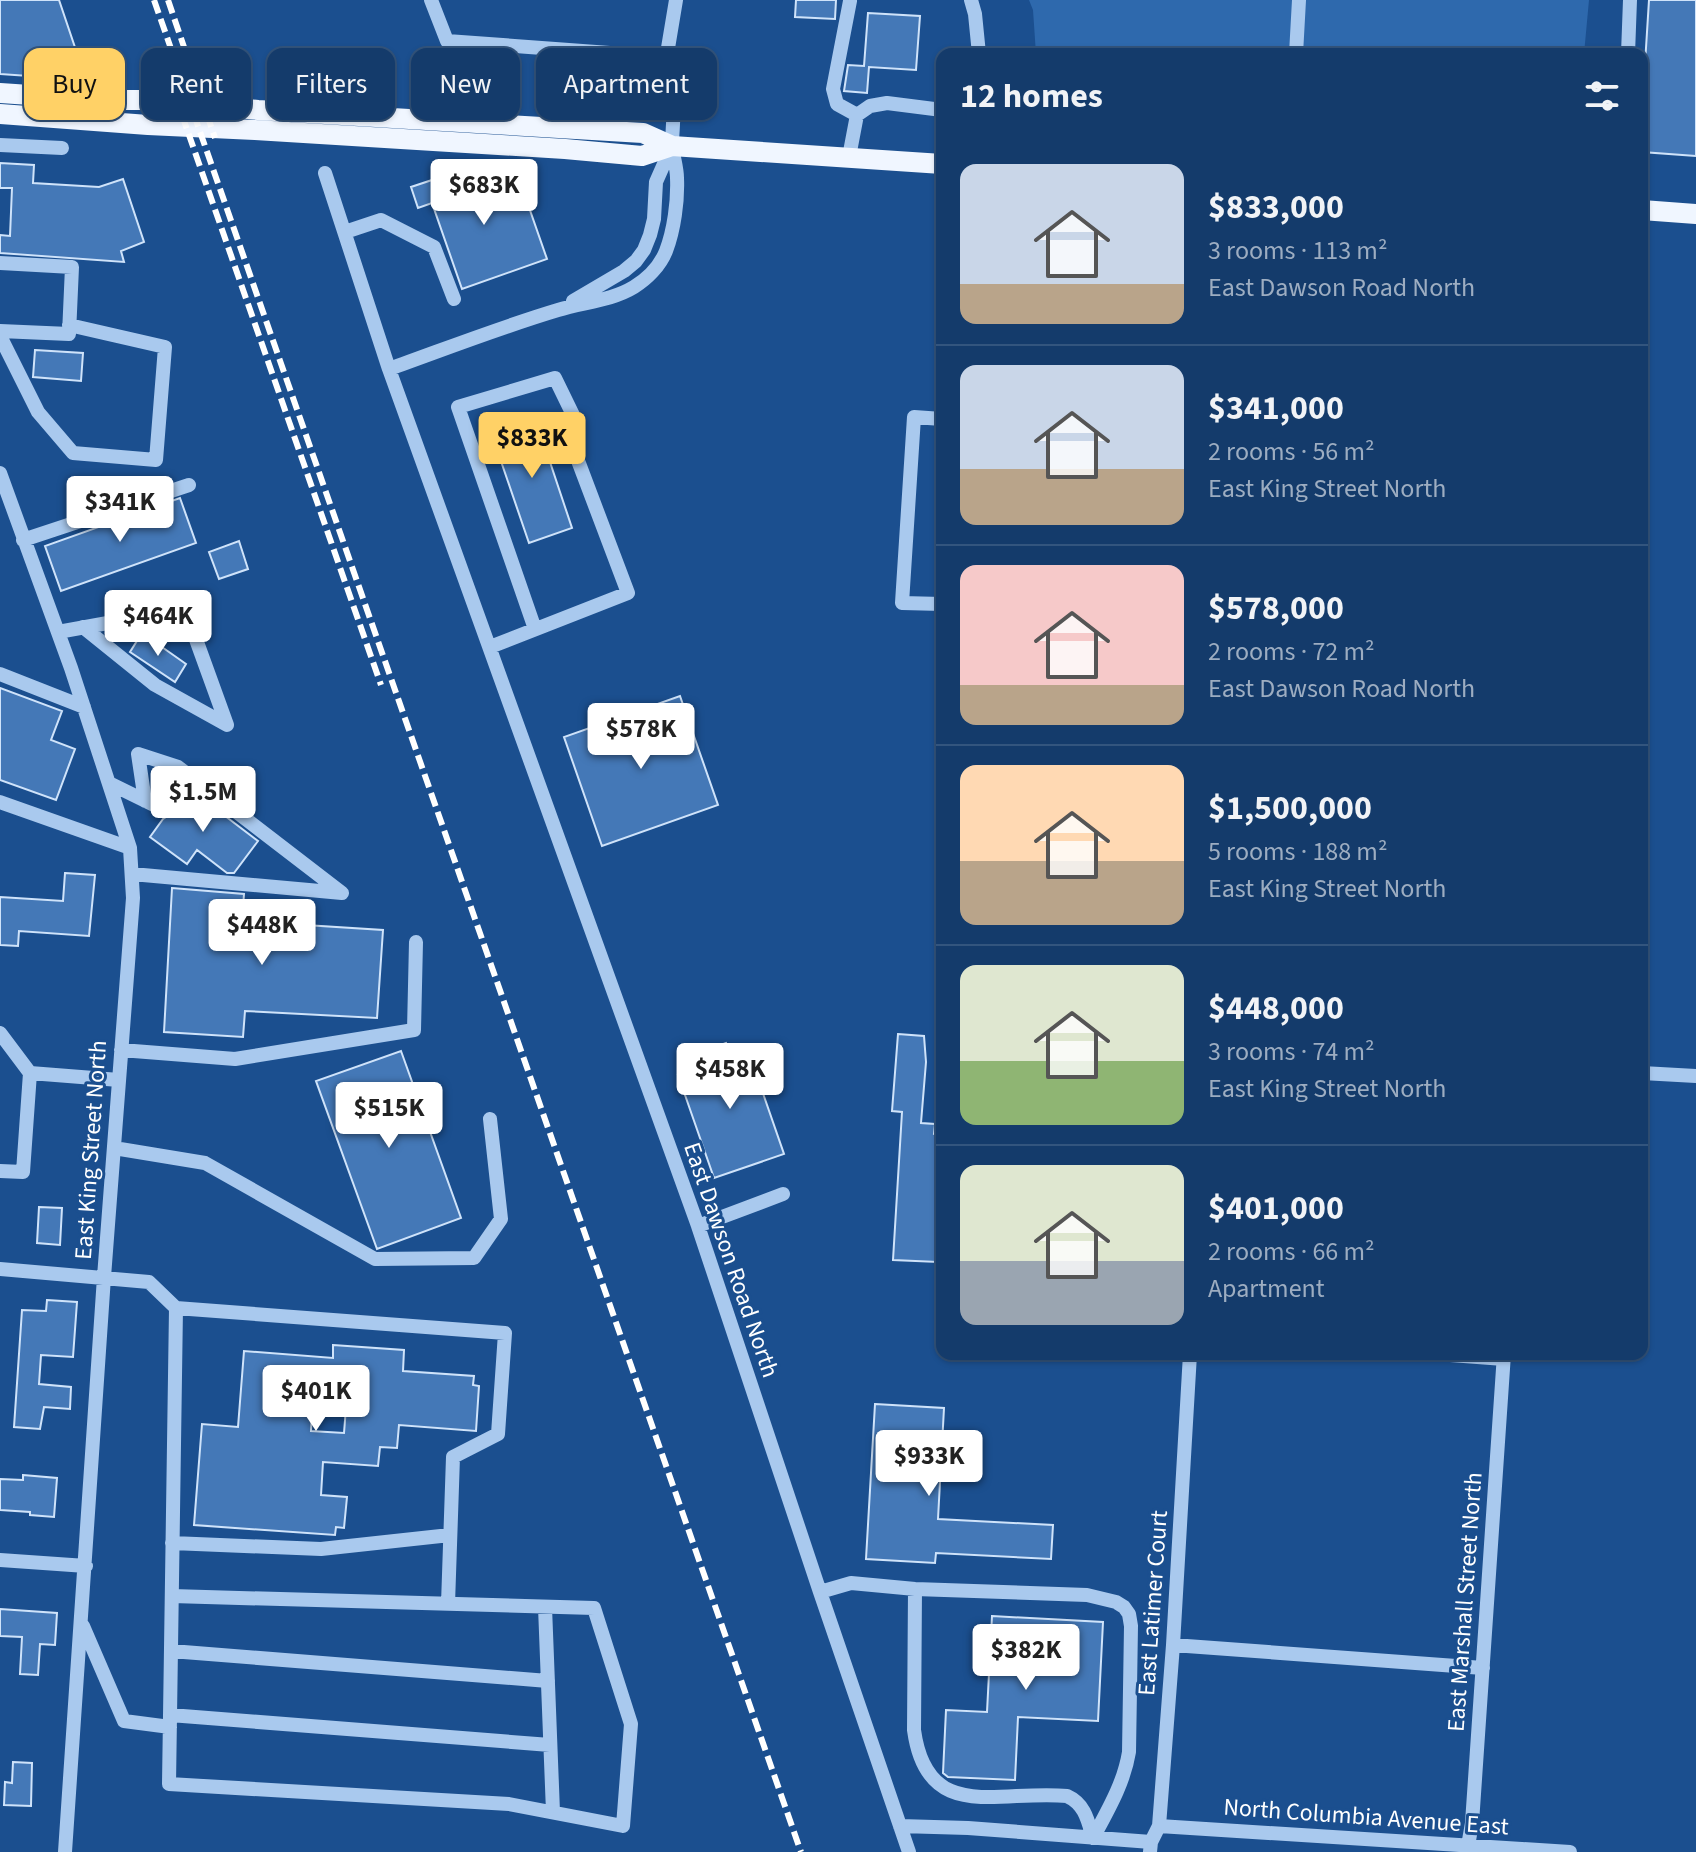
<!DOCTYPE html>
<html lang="en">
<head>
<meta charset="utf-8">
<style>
  :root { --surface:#143b6b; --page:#214673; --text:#f1f3f6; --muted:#9dadc1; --line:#33557e; --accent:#ffd166 }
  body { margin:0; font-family:"Source Sans 3",sans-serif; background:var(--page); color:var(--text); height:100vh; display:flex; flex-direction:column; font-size:30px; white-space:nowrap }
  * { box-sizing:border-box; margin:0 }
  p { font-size:26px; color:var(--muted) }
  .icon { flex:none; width:44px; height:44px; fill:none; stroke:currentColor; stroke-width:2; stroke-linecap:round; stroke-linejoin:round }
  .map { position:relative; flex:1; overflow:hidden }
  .details { position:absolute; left:936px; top:48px; width:712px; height:1312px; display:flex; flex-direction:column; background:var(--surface); border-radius:16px; box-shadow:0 2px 6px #0004,0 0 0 2px var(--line) }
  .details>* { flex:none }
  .top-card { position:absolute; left:24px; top:48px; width:760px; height:72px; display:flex; gap:16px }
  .price { position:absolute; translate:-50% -68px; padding:0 18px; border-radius:8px; background:#fff; color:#222; font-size:26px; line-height:52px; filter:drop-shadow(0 2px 4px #0008) }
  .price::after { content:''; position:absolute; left:50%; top:48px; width:24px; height:18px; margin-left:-12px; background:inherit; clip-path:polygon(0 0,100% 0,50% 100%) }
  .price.current { background:var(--accent); color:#111 }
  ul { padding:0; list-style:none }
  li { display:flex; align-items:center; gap:24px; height:200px; padding:0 24px }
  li+li { border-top:2px solid var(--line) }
  li span { display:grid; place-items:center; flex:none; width:224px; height:160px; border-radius:16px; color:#555 }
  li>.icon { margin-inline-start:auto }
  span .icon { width:96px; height:96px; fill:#fffc; stroke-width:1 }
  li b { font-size:34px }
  h2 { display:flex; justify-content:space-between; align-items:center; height:96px; padding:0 24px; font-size:34px }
  .pill { padding:0 28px; border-radius:16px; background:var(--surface); box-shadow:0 2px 6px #0004,0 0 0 2px var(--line); font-size:28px; line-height:72px }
  .pill.current { background:var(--accent); color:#111 }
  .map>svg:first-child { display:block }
</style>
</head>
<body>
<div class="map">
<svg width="1696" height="1852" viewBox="0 0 1696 1852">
  <rect width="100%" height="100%" fill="#1b4f8f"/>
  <path fill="#2e69ad" d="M1029 0H1589L1584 54H1036L1033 10Z"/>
  <path fill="#4478b7" stroke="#cfe3fa" stroke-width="2" fill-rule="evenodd" d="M0 0H59L86 80 0 74Z
    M796 0H836L835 19 795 17Z
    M1649 0H1696V156L1642 152V112Z
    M868 13 920 16 916 70 869 67 867 93 844 91 848 65 864 66Z
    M0 163 34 165 33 183 99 187 123 179 144 242 121 251 124 262 0 253V235L10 236 12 188H0Z
    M453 173 460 193 517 173 547 259 462 289 432 203 418 208 411 187Z
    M35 350 83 353 81 381 33 377Z
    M535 417 572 528 529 543 491 432Z
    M180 498 196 543 61 591 45 546Z
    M239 541 248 569 219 579 209 552Z
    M142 633 186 664 175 682 130 652Z
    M0 688 62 711 51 740 75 749 56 800 0 780Z
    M680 696 718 805 602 846 564 737Z
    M187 787 258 841 234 873H227L197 850 187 864 150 837 163 819 171 814 172 807Z
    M65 873 95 875 89 936 19 931 18 946 0 945V897L63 901Z
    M172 888 244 894 242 921 383 930 377 1018 245 1011 243 1037 164 1032Z
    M898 1034 924 1036 926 1062 921 1123 935 1124 934 1134 942 1135V1241H940L938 1262 893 1260 902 1112 892 1111Z
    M726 1043 730 1057 748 1050 784 1154 714 1178 678 1075 696 1069 692 1055Z
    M401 1051 461 1218 377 1249 316 1081Z
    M39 1207 62 1208 60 1245 37 1243Z
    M47 1300 77 1302 73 1357 41 1355 39 1384 71 1387 70 1409 44 1407 40 1429 14 1427 22 1310 46 1311Z
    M333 1345 404 1350 403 1371 474 1376 473 1385 479 1386 476 1431 399 1425 397 1448 380 1447 378 1466 323 1462 321 1495 347 1497 344 1528 336 1527 335 1535 194 1525 202 1424 238 1427 244 1351 333 1358ZM306 1380 348 1382 344 1433 311 1431 312 1412H304Z
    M875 1404 944 1408 938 1519 1053 1525 1051 1559 936 1553 935 1563 866 1559Z
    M23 1475 57 1478 54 1517 30 1515V1512L0 1510V1479L23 1480Z
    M0 1609 57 1613 55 1645 40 1644 38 1675 20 1674 22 1637 0 1636Z
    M992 1616 1103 1622 1098 1721 1018 1717 1015 1780 948 1777 943 1773 946 1710 987 1712Z
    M13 1762 32 1763 31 1806 4 1805 5 1782 12 1783Z"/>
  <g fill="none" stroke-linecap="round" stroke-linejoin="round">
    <path stroke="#a9c9ee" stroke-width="14" d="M971 0 975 14 979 54
      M850 1 833 89 837 104 857 115
      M1296 54 1299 0
      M1628 54 1630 0
      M664 72 676 0
      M0 145 62 148
      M849 157 857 115 870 106 887 103 942 110
      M325 173 389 369 698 1226 820 1592 909 1852
      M345 232 381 220 434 247 454 299
      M0 263 72 267 69 334 0 331
      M573 301 624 271 636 261 644 250 650 235 654 219 656 182 671 148
      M0 336 38 412 73 453 156 460 165 347 69 325
      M389 369C445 349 501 327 558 310 583 302 611 301 634 287 647 279 660 266 666 251 674 230 678 201 677 178 677 166 672 154 672 142 673 115 680 80 653 63 649 59 642 57 637 55L447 41 431 0
      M942 419 914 417 902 603 942 604
      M0 473 71 668 130 848 133 898 104 1277 65 1852
      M23 540 189 485
      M58 632 185 609 227 725 155 685 83 627
      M490 647C536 629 582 611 628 593L577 458 574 417 555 378 458 407 535 629
      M0 674 84 707
      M109 783 162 809
      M0 802 130 848
      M132 874 342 893 178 767 138 754 145 801
      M0 1033 30 1073 23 1172 0 1171
      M121 1050 235 1059 414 1030 416 942
      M30 1073 119 1080
      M1642 1073 1696 1076
      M114 1148 205 1163 375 1259 474 1258 501 1219 490 1119
      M698 1226 783 1194
      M0 1269 149 1282 176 1308 505 1333 498 1434 453 1457 448 1604
      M1437 1354 1504 1359
      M172 1543 321 1549 450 1535
      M0 1560 86 1566
      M915 1589 914 1730C927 1825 1000 1789 1067 1796 1085 1804 1088 1821 1093 1838
      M820 1592 851 1583 915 1589 1087 1595 1116 1602 1124 1607 1129 1614 1131 1626 1129 1752C1124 1783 1108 1810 1093 1838
      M172 1596 594 1608 631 1724 623 1826 509 1804 169 1784 176 1308
      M545 1607 553 1812
      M83 1626 124 1721 170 1727
      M1173 1645 1483 1668
      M171 1651 548 1681
      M170 1715 550 1745
      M900 1826 968 1828 1151 1842
      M1159 1826 1570 1852
      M1150 1852 1151 1842 1159 1826 1173 1645 1190 1354
      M1467 1852 1472 1823 1504 1354"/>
    <path stroke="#f0f6ff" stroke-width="20" d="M0 93 104 100H149L258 110 643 133 672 146 942 164
      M0 114 148 125 255 130 565 149 642 156 672 146
      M1642 210 1696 214"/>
    <path stroke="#fff" stroke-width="6" stroke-dasharray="14 6" stroke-linecap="butt" d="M154 0 801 1852
      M168 0 215 138
      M182 115 381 685"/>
  </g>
  <g text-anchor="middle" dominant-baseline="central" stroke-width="6" stroke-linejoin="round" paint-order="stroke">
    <g font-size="24" fill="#fff" stroke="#1b4f8f">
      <text transform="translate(91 1150) rotate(-86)">East King Street North</text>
      <text transform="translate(731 1260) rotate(71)">East Dawson Road North</text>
      <text transform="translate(1465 1602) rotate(-86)">East Marshall Street North</text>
      <text transform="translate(1153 1603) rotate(-86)">East Latimer Court</text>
      <text transform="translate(1366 1817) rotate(4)">North Columbia Avenue East</text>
    </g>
  </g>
</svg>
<b class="price" style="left:484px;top:227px">$683K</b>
<b class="price current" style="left:532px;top:480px">$833K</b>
<b class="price" style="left:120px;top:544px">$341K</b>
<b class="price" style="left:158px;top:658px">$464K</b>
<b class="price" style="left:641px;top:771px">$578K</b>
<b class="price" style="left:203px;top:834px">$1.5M</b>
<b class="price" style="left:262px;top:967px">$448K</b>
<b class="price" style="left:730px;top:1111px">$458K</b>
<b class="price" style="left:389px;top:1150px">$515K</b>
<b class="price" style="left:316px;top:1433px">$401K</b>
<b class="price" style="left:929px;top:1498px">$933K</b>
<b class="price" style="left:1026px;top:1692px">$382K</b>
<div class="top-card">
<a class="pill current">Buy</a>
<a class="pill">Rent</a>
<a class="pill">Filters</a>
<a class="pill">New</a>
<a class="pill">Apartment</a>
</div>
<section class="details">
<h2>12 homes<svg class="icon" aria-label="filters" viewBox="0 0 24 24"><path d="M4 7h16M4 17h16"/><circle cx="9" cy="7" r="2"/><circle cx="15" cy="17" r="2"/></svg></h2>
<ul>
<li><span style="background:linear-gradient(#c9d6e8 75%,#b9a48a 0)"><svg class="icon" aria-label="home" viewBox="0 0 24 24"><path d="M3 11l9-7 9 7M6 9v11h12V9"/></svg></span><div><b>$833,000</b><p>3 rooms · 113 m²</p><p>East Dawson Road North</p></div></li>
<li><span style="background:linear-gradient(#c9d6e8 65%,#b9a48a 0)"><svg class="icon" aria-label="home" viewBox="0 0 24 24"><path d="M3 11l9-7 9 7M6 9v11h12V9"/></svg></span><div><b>$341,000</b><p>2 rooms · 56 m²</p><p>East King Street North</p></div></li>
<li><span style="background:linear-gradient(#f6c9c9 75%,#b9a48a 0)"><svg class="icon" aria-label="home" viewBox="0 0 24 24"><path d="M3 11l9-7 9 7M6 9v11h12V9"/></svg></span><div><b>$578,000</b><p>2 rooms · 72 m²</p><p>East Dawson Road North</p></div></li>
<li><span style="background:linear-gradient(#ffd9b3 60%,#b9a48a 0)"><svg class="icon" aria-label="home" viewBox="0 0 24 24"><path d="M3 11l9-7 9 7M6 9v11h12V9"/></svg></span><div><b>$1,500,000</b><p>5 rooms · 188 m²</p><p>East King Street North</p></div></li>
<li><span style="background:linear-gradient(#dfe7d0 60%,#8fb573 0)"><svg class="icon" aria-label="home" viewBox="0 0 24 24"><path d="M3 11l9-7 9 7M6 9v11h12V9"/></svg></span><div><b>$448,000</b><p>3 rooms · 74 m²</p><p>East King Street North</p></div></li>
<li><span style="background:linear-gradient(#dfe7d0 60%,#9aa5b1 0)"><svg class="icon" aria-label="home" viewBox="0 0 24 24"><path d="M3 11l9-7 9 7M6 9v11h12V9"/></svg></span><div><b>$401,000</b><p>2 rooms · 66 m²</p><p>Apartment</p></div></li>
</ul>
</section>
</div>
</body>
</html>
